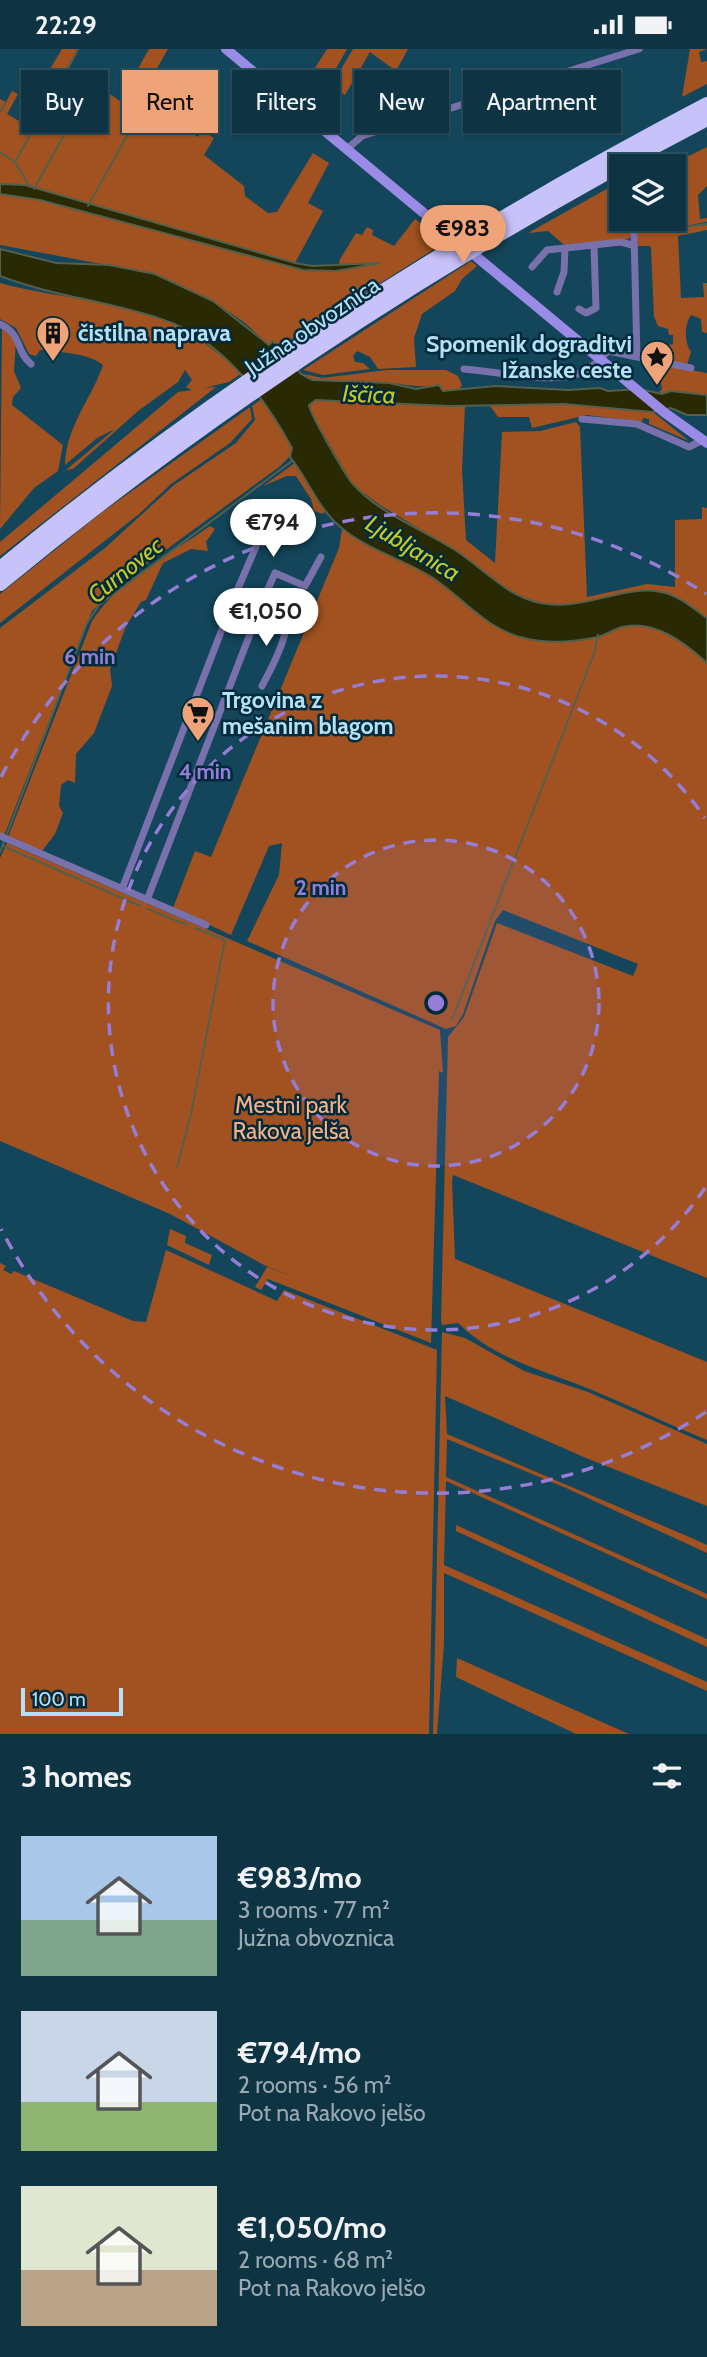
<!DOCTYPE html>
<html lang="en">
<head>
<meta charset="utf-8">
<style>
  :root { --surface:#0e3444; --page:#173c4b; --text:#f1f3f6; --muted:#9baab2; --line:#2e4f5d; --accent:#efa378 }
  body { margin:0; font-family:Cabin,sans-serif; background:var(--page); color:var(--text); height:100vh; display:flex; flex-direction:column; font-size:26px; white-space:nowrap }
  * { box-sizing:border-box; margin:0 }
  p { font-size:23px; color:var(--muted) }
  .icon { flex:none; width:38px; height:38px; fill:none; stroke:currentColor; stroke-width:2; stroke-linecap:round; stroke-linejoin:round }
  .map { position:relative; height:1685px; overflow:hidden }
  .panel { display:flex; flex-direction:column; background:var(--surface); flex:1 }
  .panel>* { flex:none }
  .top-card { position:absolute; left:21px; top:21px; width:665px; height:63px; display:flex; gap:14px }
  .controls { position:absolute; left:609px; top:105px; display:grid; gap:14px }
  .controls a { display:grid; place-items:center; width:77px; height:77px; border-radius:0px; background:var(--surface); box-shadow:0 2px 5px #0004,0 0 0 2px var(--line); font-size:35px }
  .scale { position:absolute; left:21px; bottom:18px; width:102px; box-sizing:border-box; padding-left:7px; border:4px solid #b6e0f5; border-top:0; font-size:19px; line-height:24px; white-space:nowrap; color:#b6e0f5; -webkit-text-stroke:5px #012b3b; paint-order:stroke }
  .price { position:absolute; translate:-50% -60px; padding:0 16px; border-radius:24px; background:#fff; color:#222; font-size:23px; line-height:46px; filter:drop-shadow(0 2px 4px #0008) }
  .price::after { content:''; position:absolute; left:50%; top:42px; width:21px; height:16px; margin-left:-10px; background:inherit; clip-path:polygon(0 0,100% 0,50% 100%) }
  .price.selected { background:var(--accent); color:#111 }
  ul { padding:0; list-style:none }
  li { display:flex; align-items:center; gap:21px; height:175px; padding:0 21px }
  li span { display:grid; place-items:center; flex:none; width:196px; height:140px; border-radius:0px; color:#555 }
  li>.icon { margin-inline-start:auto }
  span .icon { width:84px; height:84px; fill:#fffc; stroke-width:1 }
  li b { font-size:30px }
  h2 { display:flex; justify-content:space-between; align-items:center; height:84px; padding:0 21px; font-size:30px }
  .pill { padding:0 24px; border-radius:0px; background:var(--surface); box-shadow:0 2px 5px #0004,0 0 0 2px var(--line); font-size:24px; line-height:63px }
  .pill.selected { background:var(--accent); color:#111 }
  .status { display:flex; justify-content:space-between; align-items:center; height:49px; padding:0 35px; background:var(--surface); direction:ltr }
  .status svg { height:19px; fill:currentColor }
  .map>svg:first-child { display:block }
</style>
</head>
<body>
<div class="status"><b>22:29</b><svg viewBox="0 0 49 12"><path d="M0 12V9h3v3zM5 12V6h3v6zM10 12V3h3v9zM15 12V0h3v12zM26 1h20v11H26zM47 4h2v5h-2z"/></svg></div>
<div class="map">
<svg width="707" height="1685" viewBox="0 0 707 1685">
  <rect width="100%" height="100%" fill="#13465b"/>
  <path fill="#a15220" d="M62 0H79L62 32 88 47 95 35 120 52 149 0H168L136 56 155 69 160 61 171 63 164 74 175 81 192 53 205 61 191 84 198 88 201 81 214 89 204 106 244 137 245 147 268 164 277 163 313 104 329 114 308 154 323 162 295 214 25 136 0 135V50L6 53 12 42 18 45 7 65 19 72Z
    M327 0H347L321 46 325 47 353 0H408L396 22 370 3 345 46 340 43 337 48 341 51 331 66 302 47 301 41Z
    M690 0H707L699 3 701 13 707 12V35L682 48Z
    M707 98V137L698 146 700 170 707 169V173L668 180 707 176V181L678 187 681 249 704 248 703 234H707V284L702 283 701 270 691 266C684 276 684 293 691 303L687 316 673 313 674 303H669V296L673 295V286H669L668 280 658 277 654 268 651 200 650 197H638L635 170H674V117H668Z
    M612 137 621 140V170H631L632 184 629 190 564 196 548 182 528 184Z
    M0 145 40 151 303 221 336 222 380 214 340 217 339 212 356 184 362 186 367 178 373 181 372 186 394 197 415 170 447 192 279 298 273 293 269 296 245 274 213 252 155 225 0 196Z
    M471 212 477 217 462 230 455 242 422 265 414 289 416 318 378 320 370 308 357 302 353 307 355 313 363 314 370 320 323 326 303 321Z
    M0 234C54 249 117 251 168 272 195 283 219 306 242 324L229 333 204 339 216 338 0 507V493L178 343 192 341 186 338 192 331 185 321 178 333 138 362 73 420 66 421 115 380 97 389 65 416C66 377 91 351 103 316 89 304 59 303 40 301L36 307 29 305 16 279 0 270Z
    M2 279 16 292 14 322 21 339 13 348 12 356 63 396 58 422 34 439 0 480Z
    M658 315 707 324V346L662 345 659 342 662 341Z
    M387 321H446L458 327 462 336 459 341 443 342 439 336C421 339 409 336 391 334 362 330 324 341 299 324L322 329Z
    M263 349 292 399V405L279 418 122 533 92 562 4 787 0 785V579L105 499 174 436 236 394 255 371 252 357Z
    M315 351 465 357 462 421 466 491 495 514 502 383 540 382 576 373 580 378 587 548 647 535 675 538V471L702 470V458L707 459V568L658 542 627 544 565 557 539 554 517 545 485 526 456 502 380 456 353 436 310 362 311 352Z
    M564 355 653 363 689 392 649 375V370L643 369 642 373 587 366 532 379 529 368H498L490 357Z
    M250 358 252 370 230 394 171 435 139 465 0 574V545L101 464Z
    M295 414 325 462 323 465 314 462 311 450 296 427H287L263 437Z
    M210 477 215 480 206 493 208 502 191 500 163 514 146 551 141 553 126 577 110 620 112 637 94 684 76 705 75 734 68 731 61 736 59 757 63 764 55 785 42 802 8 788 92 572C120 529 170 506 210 477Z
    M342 480C372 500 406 512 435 531 466 551 485 579 523 589 547 595 579 595 602 586 609 584 615 580 622 578 653 569 685 594 707 613V1229L453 1126 452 1132 455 1210 707 1313V1391C668 1375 630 1357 592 1341 545 1322 494 1310 458 1274L442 1276 441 1271 448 988 464 968 497 874 633 927 638 915 503 861 495 872 463 965 456 977 446 980 247 892 279 826 282 794 269 797 231 886 173 859 195 802 211 808 339 499Z
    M7 794 440 981 443 1024 439 1022 431 1294 268 1230 261 1241 255 1238 267 1218 297 1229 266 1217 170 1165 0 1092V809Z
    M170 1180 186 1187 185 1194 212 1206 209 1216 167 1196Z
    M166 1201 277 1252 284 1241 437 1301 429 1685H0V1214L6 1217 3 1221 11 1225 14 1222 133 1272 146 1273Z
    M442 1283 465 1289 524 1322 588 1343 707 1395V1457L586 1409 445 1347 447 1385 694 1490 707 1496V1504L566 1439 447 1390 446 1428 707 1545V1550L446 1432 444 1516 707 1633V1642L444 1524V1595L437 1685H433Z
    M456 1476 707 1590V1598L456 1482Z
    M457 1609 629 1685H576L456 1628Z"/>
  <path fill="#292904" stroke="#53604c" stroke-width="2" d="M0 135 25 136 295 214 312 217 381 214 336 222 303 221 40 151 0 145Z
    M0 200 56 214 109 216 155 225 213 252 269 296 273 292 301 325 312 331 389 334 416 340 439 336 443 342 495 337 568 341 600 339 608 342 639 340 662 345 671 342 707 346V366H687L671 359 653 363 564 355 450 357 316 351 309 356C310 365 345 426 352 434 378 464 422 480 455 501 483 519 506 547 540 554 582 563 625 535 661 543 678 546 694 560 707 569V614C685 594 654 570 622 578 614 580 606 586 598 588 574 593 547 595 524 589 486 580 466 552 436 531 407 511 371 503 343 480 318 461 309 431 290 408L292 399C264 347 219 288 161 270 108 252 52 247 0 227Z"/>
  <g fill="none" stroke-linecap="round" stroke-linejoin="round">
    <path stroke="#53604c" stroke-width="2" d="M0 63 6 53
      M0 103 15 113 30 138
      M15 113 78 0
      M34 140 83 52
      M88 157 139 65 132 61 143 42
      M669 180 707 175
      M7 785 87 574 99 556 292 412
      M3 797 140 857
      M0 803 5 790
      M148 860 187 876
      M452 971 595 602 598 586
      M177 1118 191 1065 225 891 195 879"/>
    <path stroke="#7971ab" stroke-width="7" d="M347 100 362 87 639 0
      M634 185 637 308
      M532 218 547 201 621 193 632 196
      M557 243 564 223 565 199
      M579 260 586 264 596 259 594 197
      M0 275C23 286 15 302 31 315
      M464 320C494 322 550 335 578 325 590 321 599 311 608 302L691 319
      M582 370 637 375 689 398 703 391
      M236 544 261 486
      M262 554 267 550 284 557C295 577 272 618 262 637
      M262 554 275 524 305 537 321 508
      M0 787 206 876
      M122 840 236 544 262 554 147 851"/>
    <path stroke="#9a8be7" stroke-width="10" d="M226 0 665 364 707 394"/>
    <path stroke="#c8c2fa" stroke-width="14" d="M0 519C218 339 457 186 707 55
      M0 535C219 355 456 201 707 70"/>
  </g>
  <circle cx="436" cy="954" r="163" fill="#967dd7" fill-opacity=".12"/>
  <g fill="none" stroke="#967dd7" stroke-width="3.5" stroke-dasharray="12 9">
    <circle cx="436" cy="954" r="163"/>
    <path d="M705 1139A327 327 0 1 1 705 769"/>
    <path d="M706 1363A490 490 0 0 1 1 1180M1 728A490 490 0 0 1 706 545"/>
  </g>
  <defs>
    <symbol id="building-pin" viewBox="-11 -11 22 30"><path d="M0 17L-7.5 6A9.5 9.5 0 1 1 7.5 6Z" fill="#efa378" stroke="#012b3b"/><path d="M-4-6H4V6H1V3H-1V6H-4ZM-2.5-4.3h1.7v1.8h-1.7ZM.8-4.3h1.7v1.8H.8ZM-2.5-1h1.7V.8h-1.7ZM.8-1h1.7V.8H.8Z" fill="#111"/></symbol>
    <symbol id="sight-pin" viewBox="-11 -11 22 30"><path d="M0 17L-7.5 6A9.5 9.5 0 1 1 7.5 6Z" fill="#efa378" stroke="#012b3b"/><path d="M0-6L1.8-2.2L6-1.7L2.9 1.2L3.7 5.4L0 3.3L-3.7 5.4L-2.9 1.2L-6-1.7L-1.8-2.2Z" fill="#111"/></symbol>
    <symbol id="supermarket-pin" viewBox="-11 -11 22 30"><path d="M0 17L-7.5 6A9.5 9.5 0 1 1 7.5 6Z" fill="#efa378" stroke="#012b3b"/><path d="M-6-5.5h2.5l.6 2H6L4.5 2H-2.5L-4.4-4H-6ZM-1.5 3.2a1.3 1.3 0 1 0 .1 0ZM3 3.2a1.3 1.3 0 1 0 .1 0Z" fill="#111"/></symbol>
  </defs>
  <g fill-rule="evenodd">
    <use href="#building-pin" x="34" y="265" width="38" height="52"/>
    <use href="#sight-pin" x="638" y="289" width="38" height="52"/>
    <use href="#supermarket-pin" x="179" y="645" width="38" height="52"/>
  </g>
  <g text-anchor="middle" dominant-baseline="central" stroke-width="5" stroke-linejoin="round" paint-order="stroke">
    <g font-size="23" fill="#b6e0f5" stroke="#012b3b">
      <text transform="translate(312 277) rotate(-34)">Južna obvoznica</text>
    </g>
    <g font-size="23" font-weight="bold" fill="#b6e0f5" stroke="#012b3b" text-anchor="start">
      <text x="78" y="284">čistilna naprava</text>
      <text x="632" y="295" text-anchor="end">Spomenik dograditvi<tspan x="632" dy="26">Ižanske ceste</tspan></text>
      <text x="222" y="651">Trgovina z<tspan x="222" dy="26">mešanim blagom</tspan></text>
    </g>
    <g font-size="23" fill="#f7b088" stroke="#012b3b">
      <text x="291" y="1056">Mestni park<tspan x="291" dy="26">Rakova jelša</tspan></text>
    </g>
    <g font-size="24" font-style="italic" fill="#c7c726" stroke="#012b3b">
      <text transform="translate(369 345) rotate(2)">Iščica</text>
      <text transform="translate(413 499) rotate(31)">Ljubljanica</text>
      <text transform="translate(125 521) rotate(-39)">Curnovec</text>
    </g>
  </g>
  <circle cx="436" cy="954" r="10" fill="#967dd7" stroke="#012b3b" stroke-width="3.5"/>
  <g font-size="21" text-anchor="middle" font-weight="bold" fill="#967dd7" stroke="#012b3b" stroke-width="5" stroke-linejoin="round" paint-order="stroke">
    <text x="90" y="615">6 min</text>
    <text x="205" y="730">4 min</text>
    <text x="321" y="846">2 min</text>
  </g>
</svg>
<div class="controls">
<a><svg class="icon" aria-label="layers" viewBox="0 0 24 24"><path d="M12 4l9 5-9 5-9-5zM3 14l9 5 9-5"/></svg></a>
</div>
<div class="scale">100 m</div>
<b class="price selected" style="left:463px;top:216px">€983</b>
<b class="price" style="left:273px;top:510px">€794</b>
<b class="price" style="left:266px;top:599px">€1,050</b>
<div class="top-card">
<a class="pill">Buy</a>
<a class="pill selected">Rent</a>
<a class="pill">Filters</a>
<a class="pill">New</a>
<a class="pill">Apartment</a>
</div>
</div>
<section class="panel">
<h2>3 homes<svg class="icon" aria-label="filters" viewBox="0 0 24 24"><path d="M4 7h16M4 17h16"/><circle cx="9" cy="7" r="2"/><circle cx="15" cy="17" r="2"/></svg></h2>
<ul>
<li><span style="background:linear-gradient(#a9c7e8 60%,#7fa58c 0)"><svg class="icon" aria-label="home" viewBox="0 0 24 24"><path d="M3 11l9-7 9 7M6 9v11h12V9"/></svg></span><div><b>€983/mo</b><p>3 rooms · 77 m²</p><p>Južna obvoznica</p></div></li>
<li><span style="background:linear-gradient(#c9d6e8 65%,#8fb573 0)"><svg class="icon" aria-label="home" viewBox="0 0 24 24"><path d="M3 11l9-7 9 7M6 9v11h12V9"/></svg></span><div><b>€794/mo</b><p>2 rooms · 56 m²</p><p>Pot na Rakovo jelšo</p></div></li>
<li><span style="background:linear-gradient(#dfe7d0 60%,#b9a48a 0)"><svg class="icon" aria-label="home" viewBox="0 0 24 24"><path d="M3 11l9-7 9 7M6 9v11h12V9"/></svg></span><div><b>€1,050/mo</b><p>2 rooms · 68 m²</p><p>Pot na Rakovo jelšo</p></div></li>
</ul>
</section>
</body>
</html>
